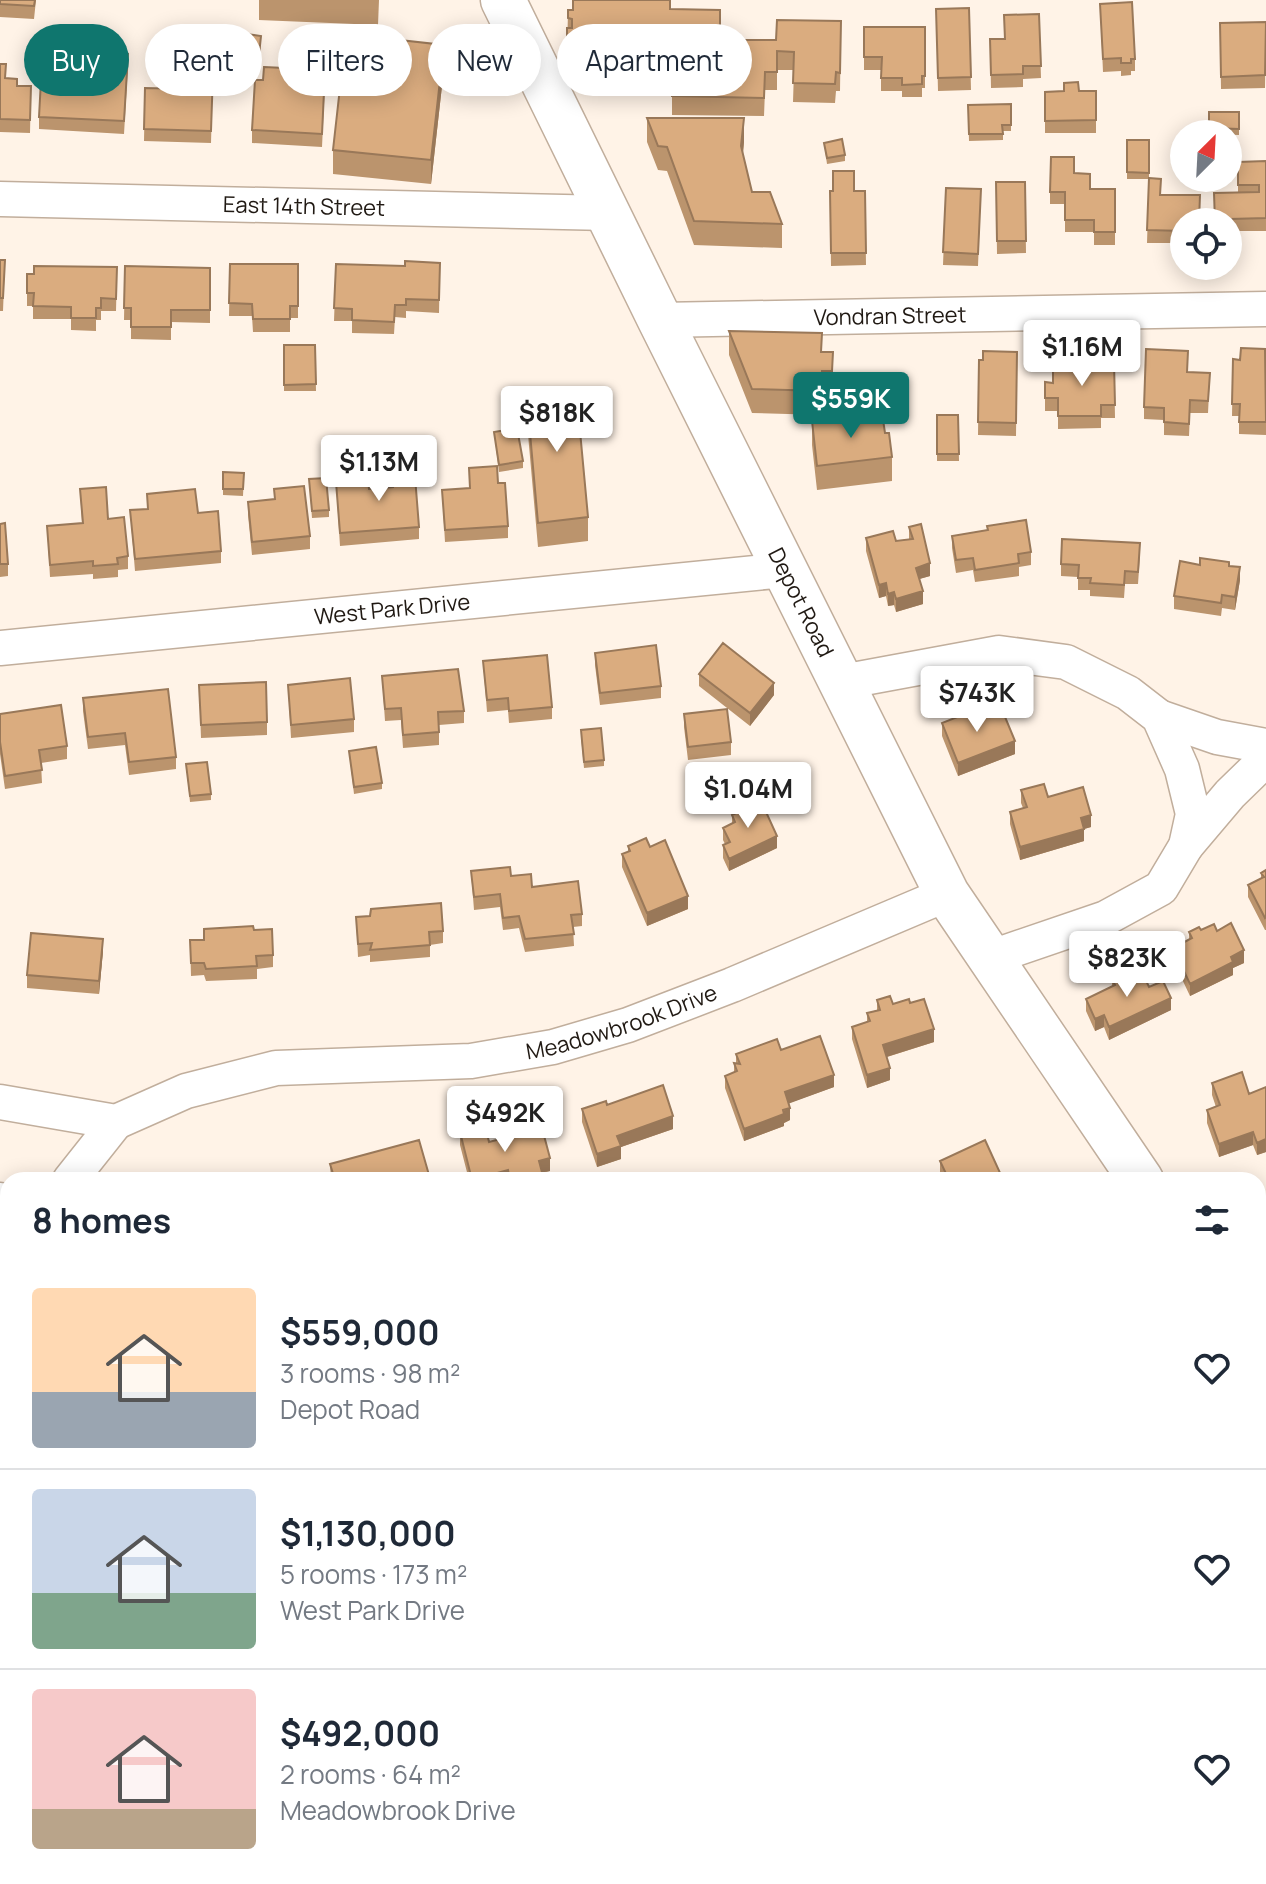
<!DOCTYPE html>
<html lang="en">
<head>
<meta charset="utf-8">
<style>
  :root { --surface:#fff; --page:#f6f6f7; --text:#1f2937; --muted:#747a83; --line:#e0e1e3; --accent:#0f766e }
  body { margin:0; font-family:Manrope,sans-serif; background:var(--page); color:var(--text); height:100vh; display:flex; flex-direction:column; font-size:30px; white-space:nowrap }
  * { box-sizing:border-box; margin:0 }
  p { font-size:26px; color:var(--muted) }
  .icon { flex:none; width:44px; height:44px; fill:none; stroke:currentColor; stroke-width:2; stroke-linecap:round; stroke-linejoin:round }
  .map { position:relative; flex:1; overflow:hidden }
  .details { position:absolute; left:0px; top:1172px; width:1266px; height:712px; display:flex; flex-direction:column; background:var(--surface); border-radius:24px 24px 0 0; box-shadow:0 4px 20px #0003 }
  .details>* { flex:none }
  .banner { position:absolute; left:24px; top:24px; width:800px; height:72px; display:flex; gap:16px }
  .needle { width:52px; rotate:24deg }
  .controls { position:absolute; left:1170px; top:120px; display:grid; gap:16px }
  .controls a { display:grid; place-items:center; width:72px; height:72px; border-radius:50%; background:var(--surface); box-shadow:0 4px 20px #0003; font-size:40px }
  .price { position:absolute; translate:-50% -68px; padding:0 18px; border-radius:8px; background:#fff; color:#222; font-size:26px; line-height:52px; filter:drop-shadow(0 2px 4px #0008) }
  .price::after { content:''; position:absolute; left:50%; top:48px; width:24px; height:18px; margin-left:-12px; background:inherit; clip-path:polygon(0 0,100% 0,50% 100%) }
  .price.active { background:var(--accent); color:#fff }
  ul { padding:0; list-style:none }
  li { display:flex; align-items:center; gap:24px; height:200px; padding:0 32px }
  li+li { border-top:2px solid var(--line) }
  li span { display:grid; place-items:center; flex:none; width:224px; height:160px; border-radius:8px; color:#555 }
  li>.icon { margin-inline-start:auto }
  span .icon { width:96px; height:96px; fill:#fffc; stroke-width:1 }
  li b { font-size:34px }
  h2 { display:flex; justify-content:space-between; align-items:center; height:96px; padding:0 32px; font-size:34px }
  .pill { padding:0 28px; border-radius:36px; background:var(--surface); box-shadow:0 4px 20px #0003; font-size:28px; line-height:72px }
  .pill.active { background:var(--accent); color:#fff }
  .map>svg:first-child { display:block }
</style>
</head>
<body>
<div class="map">
<svg width="1266" height="1884" viewBox="0 0 1266 1884">
  <rect width="100%" height="100%" fill="#fff3e7"/>
  <g fill="none" stroke-linecap="round" stroke-linejoin="round">
    <defs>
      <g id="street">
        <path id="s1" d="M0 199 608 213"/>
        <path id="s2" d="M660 320 1266 309"/>
        <path id="s3" d="M0 648 785 570"/>
        <path d="M842 682 999 653 1066 662 1128 693 1159 717 1182 769 1193 814 1186 846 1161 888 1106 918 989 958"/>
        <path d="M1159 717 1217 737 1266 746"/>
        <path d="M1186 846 1230 794 1266 759"/>
        <path id="s4" d="M0 1102 116 1122 186 1091 276 1068 471 1061 553 1047 628 1025 732 985 947 894"/>
        <path d="M70 1180 116 1122"/>
        <path d="M0 1200 8 1222"/>
        <path d="M1258 1237 1266 1234"/>
        <path d="M0 1283 8 1267"/>
        <path d="M1258 1610 1266 1605"/>
        <path d="M788 1876 800 1884"/>
        <path d="M70 1884 81 1876"/>
        <path d="M987 1884 992 1876"/>
      </g>
      <g id="secondary">
        <path id="s5" d="M503 0 660 320 947 894 1141 1180"/>
        <path d="M1258 1357 1266 1370"/>
      </g>
    </defs>
    <use href="#street" stroke="#c1ae9c" stroke-width="37"/>
    <use href="#secondary" stroke="#c1ae9c" stroke-width="47"/>
    <use href="#street" stroke="#fff" stroke-width="34"/>
    <use href="#secondary" stroke="#fff" stroke-width="44"/>
  </g>
  <path fill="#bb946d" d="M0 0H36L34 19 0 17Z
    M259 0H379L378 25 259 20Z
    M1100 4 1135 59V71H1131V75L1121 76V71L1103 72Z
    M969 8 971 90 938 91 936 9Z
    M670 9 720 40H776L841 21 840 91H836L835 103 793 102 794 70H777V90H765L764 116 672 115V59L567 57 568 10Z
    M1039 14 1041 78 1023 79V87L991 88 990 39H1004Z
    M1266 22 1265 88 1221 89 1220 23Z
    M864 27H925V88H922V97H902V91H881V70H864Z
    M207 30 233 32 231 70 205 69Z
    M261 42 258 71 234 68V62Z
    M0 64 6 78 17 86H31L30 133 0 132Z
    M128 66 124 134 39 129V117L96 83Z
    M444 68 431 184 333 174V150Z
    M213 72 211 143 144 141 145 88 186 89Z
    M325 83 322 147 252 143V130Z
    M1096 91V133H1045V92Z
    M1011 104V131H1003V140L969 141 968 105Z
    M1209 112H1239V135L1209 134Z
    M647 118 744 142 743 154 752 192 782 224V248L694 245 667 171 658 170 647 142Z
    M1127 140H1149V178L1161 195 1184 222V243H1147L1149 179H1127Z
    M824 143 845 155V161L827 164Z
    M1266 161V231H1231V245H1228V222L1238 193V162Z
    M1074 173 1090 189H1115V245H1094V232H1065V204H1050V192Z
    M996 182H1025L1026 253 997 254Z
    M946 188 981 189 978 266 943 265Z
    M830 191H865L866 265 831 266Z
    M0 260H5L3 311H0Z
    M440 263 439 313 406 311V318L395 317 394 334 352 333V321H334L336 264 405 266Z
    M230 264H298V318H290V332H253L252 316H229Z
    M125 266 210 268V323L171 322V340L131 339V320H124Z
    M117 267 116 311H101V320H96V331L71 330V319H33V306H27V293Z
    M729 331 822 352H833L832 395 822 394V415L752 413 729 355Z
    M284 345H315L316 391H284Z
    M1017 352 1016 436 978 435 979 360Z
    M1233 359H1266V435L1239 434V416H1232Z
    M1114 362 1115 418H1101V428L1058 429V411H1045V382L1053 383Z
    M1188 372 1210 373 1208 413H1190L1189 436 1164 435V420L1144 419V407Z
    M526 388 588 517V541L538 547 526 412Z
    M937 415H958L959 461H937Z
    M812 421 885 433 892 457V481L817 490 812 445Z
    M494 432 523 461V468L499 472Z
    M391 466 419 527V539L340 546 336 482 369 489 392 487Z
    M469 468 498 483 508 526V538L445 542 442 490 469 489Z
    M223 472 244 473 243 496 223 495Z
    M309 479 329 510V517L312 518Z
    M80 489 108 519 128 556V569L118 570V577L93 579V574L50 577 47 526 82 523Z
    M274 489 310 536V549L252 555 248 515V502L274 500Z
    M147 494 198 513 221 551V563L135 571 130 510 147 509Z
    M0 524 8 564V576L0 577Z
    M909 527 930 576 919 579 923 604 896 612 894 605 888 606 886 596 879 598 866 551V538L896 541 909 539Z
    M952 536 1031 552V565L1019 567V576L975 582 973 570 956 573 952 548Z
    M1140 555 1138 584H1125L1124 598 1090 596V590H1078V577L1061 576V564Z
    M1200 565 1229 566 1240 580 1235 610 1222 608 1221 616 1174 609V596Z
    M595 653 661 686V698L600 705 595 665Z
    M483 661 552 707V719L509 723 508 710 487 712Z
    M699 674 774 695 750 726 699 686Z
    M382 676 464 711V723L439 725V745L403 748 401 720 385 721Z
    M199 685 267 722V735L201 738Z
    M288 685 354 719V732L291 738Z
    M83 698 176 757V769L129 775 125 745 88 749 83 711Z
    M0 714 67 746V759L41 763 42 783 5 789 0 754Z
    M684 714 731 742V755L688 760 684 727Z
    M990 717 1015 754 958 776 942 736V723Z
    M581 737 604 760V766L584 768Z
    M349 751 382 783V789L354 794Z
    M186 764 211 794V800L190 802Z
    M1021 790 1048 797 1091 827 1084 829V841L1020 860 1010 824V812L1023 808 1021 803Z
    M732 815 777 848 729 871 723 858V845L725 844 723 840V828L732 823Z
    M628 846 650 847 688 909 647 926 622 867V854L628 852Z
    M1266 870V930H1265L1248 897V885L1261 878V873Z
    M471 871 511 876 582 914V926L573 927 574 946 525 952 519 928 503 930 500 907 474 910Z
    M356 917 443 931V943L430 945V957L370 962V955L358 957Z
    M204 929 254 930 273 955V967L257 969V979L206 981 204 975 191 976 190 940H204Z
    M1201 930 1217 931 1244 963 1233 968V975L1190 996 1173 960V948L1189 939V932Z
    M103 951 99 994 27 988V975Z
    M1112 979 1129 981 1149 987 1171 1010 1109 1040 1104 1027 1095 1031 1086 1011V999L1112 986Z
    M877 1000 893 1004 910 1003 934 1042 887 1057 890 1080 867 1088 852 1039V1027L867 1022V1013L877 1010Z
    M781 1050 834 1087 789 1103 790 1120 784 1123V1126L744 1141 725 1088V1076L734 1073V1063L736 1064V1054Z
    M1212 1083 1249 1094 1266 1087V1152L1257 1155 1253 1145 1219 1157 1207 1123V1110L1216 1107 1212 1095Z
    M607 1105 673 1129 621 1147V1159L597 1167 582 1122V1109Z
    M460 1132 489 1142 550 1171 542 1173 543 1180H469L460 1145Z
    M940 1161 1001 1180H943L940 1174Z
    M330 1164 429 1180H331Z
    M8 1504V1568L0 1565V1522Z
    M0 1572 8 1573V1616L4 1615 3 1619H8V1633L0 1673Z
    M242 1876H254L248 1882Z
    M516 1876H556L553 1884H516Z"/>
  <path fill="#997859" d="M444 45V68L431 184V160Z
    M744 118V142L741 170V146Z
    M930 563V576L916 580V568Z
    M1240 567V580L1235 610V597Z
    M886 583V596L879 598V585Z
    M923 591V604L896 612V599Z
    M894 592V605L888 606V594Z
    M774 683V695L750 726V713Z
    M1015 741V754L958 776V763Z
    M1091 815V827L1084 829V841L1020 860V847L1081 818Z
    M777 836V848L729 871V859Z
    M688 896V909L647 926V913Z
    M103 939V951L99 994V981Z
    M1244 950V963L1233 968V975L1190 996V984L1231 957Z
    M1171 998V1010L1109 1040V1027Z
    M1104 1015V1027L1095 1031V1019Z
    M934 1029V1042L883 1058V1045Z
    M890 1068V1080L867 1088V1075Z
    M834 1075V1087L785 1105V1092Z
    M790 1108V1120L784 1123V1126L744 1141V1129Z
    M673 1116V1129L621 1147V1159L597 1167V1154L617 1136Z
    M1253 1132V1145L1219 1157V1144Z
    M1266 1139V1152L1257 1155V1143Z
    M550 1158V1171L539 1173V1161Z
    M508 1170V1180H472Z
    M429 1175V1180H411Z
    M543 1176V1180H528Z
    M8 1620V1633L0 1673V1660Z
    M1266 1737V1749L1258 1755V1742Z
    M1266 1792V1804L1258 1809V1796Z
    M7 1796V1809L0 1824V1811Z
    M551 1876H556L553 1884H547Z
    M655 1876H659V1879L657 1884H650Z"/>
  <path fill="#daac7f" stroke="#997859" stroke-width="2" d="M0 0H35L34 6 0 4Z
    M573 0H670V9L720 10V40H776L777 20 841 21 840 73 836 72 835 84 793 83 794 52 777 51V72H765L764 98 672 96 673 40 567 39V28H572V19L568 18V10H573Z
    M1132 2 1135 59H1131V63H1121V58L1103 59 1100 4Z
    M969 8 971 77 938 78 936 9Z
    M1039 14 1041 66H1023V74L991 75 990 39H1005L1004 15Z
    M1266 22 1265 75 1221 77 1220 23Z
    M864 27H925V76H922V84L902 85V78H881L882 57H864Z
    M207 30 233 32 231 64 205 63Z
    M238 33 261 36 258 64 234 62Z
    M346 34 444 45 431 160 333 150Z
    M98 52 128 54 124 121 39 117 41 80 96 83Z
    M0 64H6L5 78 17 79V86H31L30 120 0 119Z
    M264 67 325 70 322 134 252 130 255 80H263Z
    M187 71 213 72 211 131 144 129 145 88 186 89Z
    M1078 82 1079 91H1096V120L1045 121V92L1064 91V83Z
    M1011 104V125H1002L1003 134H969L968 105Z
    M1209 112H1239V129L1209 128Z
    M647 118H744L741 146 752 192H770L782 224 694 221 667 147 658 146Z
    M842 139 845 155 827 158 824 143Z
    M1127 140H1149V173L1127 172Z
    M1051 157H1074V173L1090 174V189H1115V232H1094V220H1065V192H1050Z
    M1266 161V218L1231 219V232H1228V222H1215L1214 193 1259 192V185H1238V162Z
    M833 171H854V191H865L866 253H831L830 191H833Z
    M1149 178 1161 179 1160 195H1200L1199 222H1184V231L1147 230Z
    M996 182H1025L1026 241H997Z
    M946 188 981 189 978 254 943 252Z
    M0 260H5L3 298H0Z
    M405 261 440 263 439 300 406 299V305H395L394 322 352 320V309L334 308 336 264 405 266Z
    M230 264H298V306H290V319H253L252 304 229 303Z
    M34 266 117 267 116 299 101 298V308H96V318H71V307L33 306 34 293H27V274H34Z
    M125 266 210 268V310H171V327H131V308H124Z
    M729 331 822 333 821 352H833L832 371H822V391L752 389Z
    M284 345H315L316 384 284 385Z
    M1241 348 1265 349 1266 422H1239L1240 404H1232L1233 359 1240 360Z
    M1146 349 1188 351 1187 372 1210 373 1208 401 1190 400 1189 424 1164 422V408L1144 407Z
    M983 351 1017 352 1016 423 978 422 979 360H983Z
    M1114 362 1115 405H1101V416H1058V398H1045V382L1053 383V363Z
    M526 388H576L588 517 538 523Z
    M882 413 885 433H889L892 457 817 466 812 421Z
    M937 415H958L959 454H937Z
    M517 428 523 461 499 465 494 432Z
    M414 464 419 527 340 533 336 482 368 479 369 489 393 487 391 466Z
    M497 466 498 483H505L508 526 445 530 442 490 470 488 469 468Z
    M223 472 244 473 243 489H223Z
    M326 478 329 510 312 511 309 479Z
    M304 486 310 536 252 542 248 502 275 499 274 489Z
    M106 487 108 519 124 517 128 556 117 558 118 564 93 566V561L50 565 47 526 83 523 80 489Z
    M195 489 198 513 218 511 221 551 135 559 130 510 148 509 147 494Z
    M1026 520 1031 552 1018 554 1019 563 975 570 973 558 956 560 952 536 988 530 987 526Z
    M5 523 8 564H0V524Z
    M921 524 930 563 916 568 923 591 896 599 894 592 888 594 886 583 879 585 866 538 893 531 896 541 913 539 909 527Z
    M1062 539 1140 543 1138 572 1125 571 1124 585 1090 583 1091 578H1078L1079 565 1061 564Z
    M1200 558 1229 562V566L1240 567 1235 597 1222 595 1221 603 1174 596 1180 561 1200 565Z
    M723 643 774 683 750 713 699 674Z
    M656 645 661 686 600 693 595 653Z
    M547 655 552 707 509 711 508 698 487 700 483 661Z
    M458 669 464 711 438 712 439 732 403 735 401 708 385 709 382 676Z
    M350 678 354 719 291 725 288 685Z
    M266 682 267 722 201 725 199 685Z
    M168 689 176 757 129 762 125 733 88 737 83 698Z
    M61 705 67 746 39 750 42 770 5 776 0 742V714Z
    M985 706 990 717 1003 712 1015 741 958 763 942 723Z
    M727 709 731 742 688 747 684 714Z
    M601 728 604 760 584 762 581 730Z
    M376 747 382 783 354 787 349 751Z
    M207 762 211 794 190 796 186 764Z
    M1044 784 1048 797 1083 787 1091 815 1081 818 1084 829 1020 847 1010 812 1027 807 1021 790Z
    M761 801 777 836 729 859 723 845 730 842 723 828 735 822 732 815Z
    M646 838 650 847 665 840 688 896 647 913 622 854 630 851 628 846Z
    M510 867 511 876 531 874 532 887 578 881 582 914 571 915 574 934 525 939 519 916 503 918 500 894 474 897 471 871Z
    M1266 870V917L1265 918 1248 885 1264 877 1261 873Z
    M441 903 443 931 429 932 430 945 370 950 372 943 358 944 356 917 370 916 371 909Z
    M1231 923 1244 950 1231 957 1233 962 1190 984 1173 948 1192 938 1189 932 1199 927 1201 930 1214 924 1217 931Z
    M253 926 254 930 272 929 273 955 256 956 257 966 206 969 204 963H191L190 940H204V929Z
    M31 933 103 939 99 981 27 975Z
    M1125 974 1129 981 1143 974 1149 987 1163 981 1171 998 1109 1027 1104 1015 1095 1019 1086 999 1115 985 1112 979Z
    M890 996 893 1004 909 999 910 1003 924 999 934 1029 883 1045 890 1068 867 1075 852 1027 870 1021 867 1013 880 1010 877 1000Z
    M820 1036 834 1075 785 1092 790 1108 783 1110 784 1114 744 1129 725 1076 737 1071 734 1063 740 1064 736 1054 777 1039 781 1050Z
    M1242 1072 1249 1094 1266 1087V1139L1257 1143 1253 1132 1219 1144 1207 1110 1220 1105 1212 1083Z
    M663 1085 673 1116 617 1136 621 1146 597 1154 582 1109 606 1101 607 1105Z
    M485 1125 489 1142 542 1128 550 1158 539 1161 543 1176 528 1180H510L508 1170 472 1180 460 1132Z
    M419 1140 429 1175 411 1180H335L330 1164Z
    M985 1140 1001 1175 991 1180H949L940 1161Z
    M8 1504V1556L0 1552V1522Z
    M0 1572 8 1573V1604L4 1603 1 1618 8 1619V1620L0 1660Z
    M1258 1696 1266 1708V1737L1258 1742Z
    M1258 1749 1266 1761V1765L1261 1769 1266 1776V1792L1258 1796Z
    M0 1793 7 1796 0 1811Z
    M521 1876H551L547 1884H539Z
    M593 1876H655L650 1884H589Z
    M1067 1876H1110L1112 1878 1107 1884H1060Z"/>
  <g text-anchor="middle" dominant-baseline="central" stroke-width="6" stroke-linejoin="round" paint-order="stroke">
    <g font-size="22" fill="#201913" stroke="#fff">
      <text stroke="none"><textPath href="#s1" startOffset="304">East 14th Street</textPath></text>
      <text stroke="none"><textPath href="#s2" startOffset="230">Vondran Street</textPath></text>
      <text stroke="none"><textPath href="#s5" startOffset="672">Depot Road</textPath></text>
      <text stroke="none"><textPath href="#s3" startOffset="394">West Park Drive</textPath></text>
      <text stroke="none"><textPath href="#s4" startOffset="638">Meadowbrook Drive</textPath></text>
    </g>
  </g>
</svg>
<div class="controls">
<a><svg class="needle" viewBox="-14 -14 28 28"><path d="M0-13l5 13h-10z" fill="#e53935"/><path d="M0 13l5-13h-10z" fill="#747a83"/></svg></a>
<a><svg class="icon" aria-label="locate" viewBox="0 0 24 24"><circle cx="12" cy="12" r="6"/><path d="M12 2v4M12 18v4M2 12h4M18 12h4"/></svg></a>
</div>
<b class="price" style="left:1082px;top:388px">$1.16M</b>
<b class="price active" style="left:851px;top:440px">$559K</b>
<b class="price" style="left:557px;top:454px">$818K</b>
<b class="price" style="left:379px;top:503px">$1.13M</b>
<b class="price" style="left:977px;top:734px">$743K</b>
<b class="price" style="left:748px;top:830px">$1.04M</b>
<b class="price" style="left:1127px;top:999px">$823K</b>
<b class="price" style="left:505px;top:1154px">$492K</b>
<div class="banner">
<a class="pill active">Buy</a>
<a class="pill">Rent</a>
<a class="pill">Filters</a>
<a class="pill">New</a>
<a class="pill">Apartment</a>
</div>
<section class="details">
<h2>8 homes<svg class="icon" aria-label="filters" viewBox="0 0 24 24"><path d="M4 7h16M4 17h16"/><circle cx="9" cy="7" r="2"/><circle cx="15" cy="17" r="2"/></svg></h2>
<ul>
<li><span style="background:linear-gradient(#ffd9b3 65%,#9aa5b1 0)"><svg class="icon" aria-label="home" viewBox="0 0 24 24"><path d="M3 11l9-7 9 7M6 9v11h12V9"/></svg></span><div><b>$559,000</b><p>3 rooms · 98 m²</p><p>Depot Road</p></div><svg class="icon" aria-label="heart" viewBox="0 0 24 24"><path d="M12 20l-8-8c-3-5 5-10 8-4 3-6 11-1 8 4z"/></svg></li>
<li><span style="background:linear-gradient(#c9d6e8 65%,#7fa58c 0)"><svg class="icon" aria-label="home" viewBox="0 0 24 24"><path d="M3 11l9-7 9 7M6 9v11h12V9"/></svg></span><div><b>$1,130,000</b><p>5 rooms · 173 m²</p><p>West Park Drive</p></div><svg class="icon" aria-label="heart" viewBox="0 0 24 24"><path d="M12 20l-8-8c-3-5 5-10 8-4 3-6 11-1 8 4z"/></svg></li>
<li><span style="background:linear-gradient(#f6c9c9 75%,#b9a48a 0)"><svg class="icon" aria-label="home" viewBox="0 0 24 24"><path d="M3 11l9-7 9 7M6 9v11h12V9"/></svg></span><div><b>$492,000</b><p>2 rooms · 64 m²</p><p>Meadowbrook Drive</p></div><svg class="icon" aria-label="heart" viewBox="0 0 24 24"><path d="M12 20l-8-8c-3-5 5-10 8-4 3-6 11-1 8 4z"/></svg></li>
</ul>
</section>
</div>
</body>
</html>
